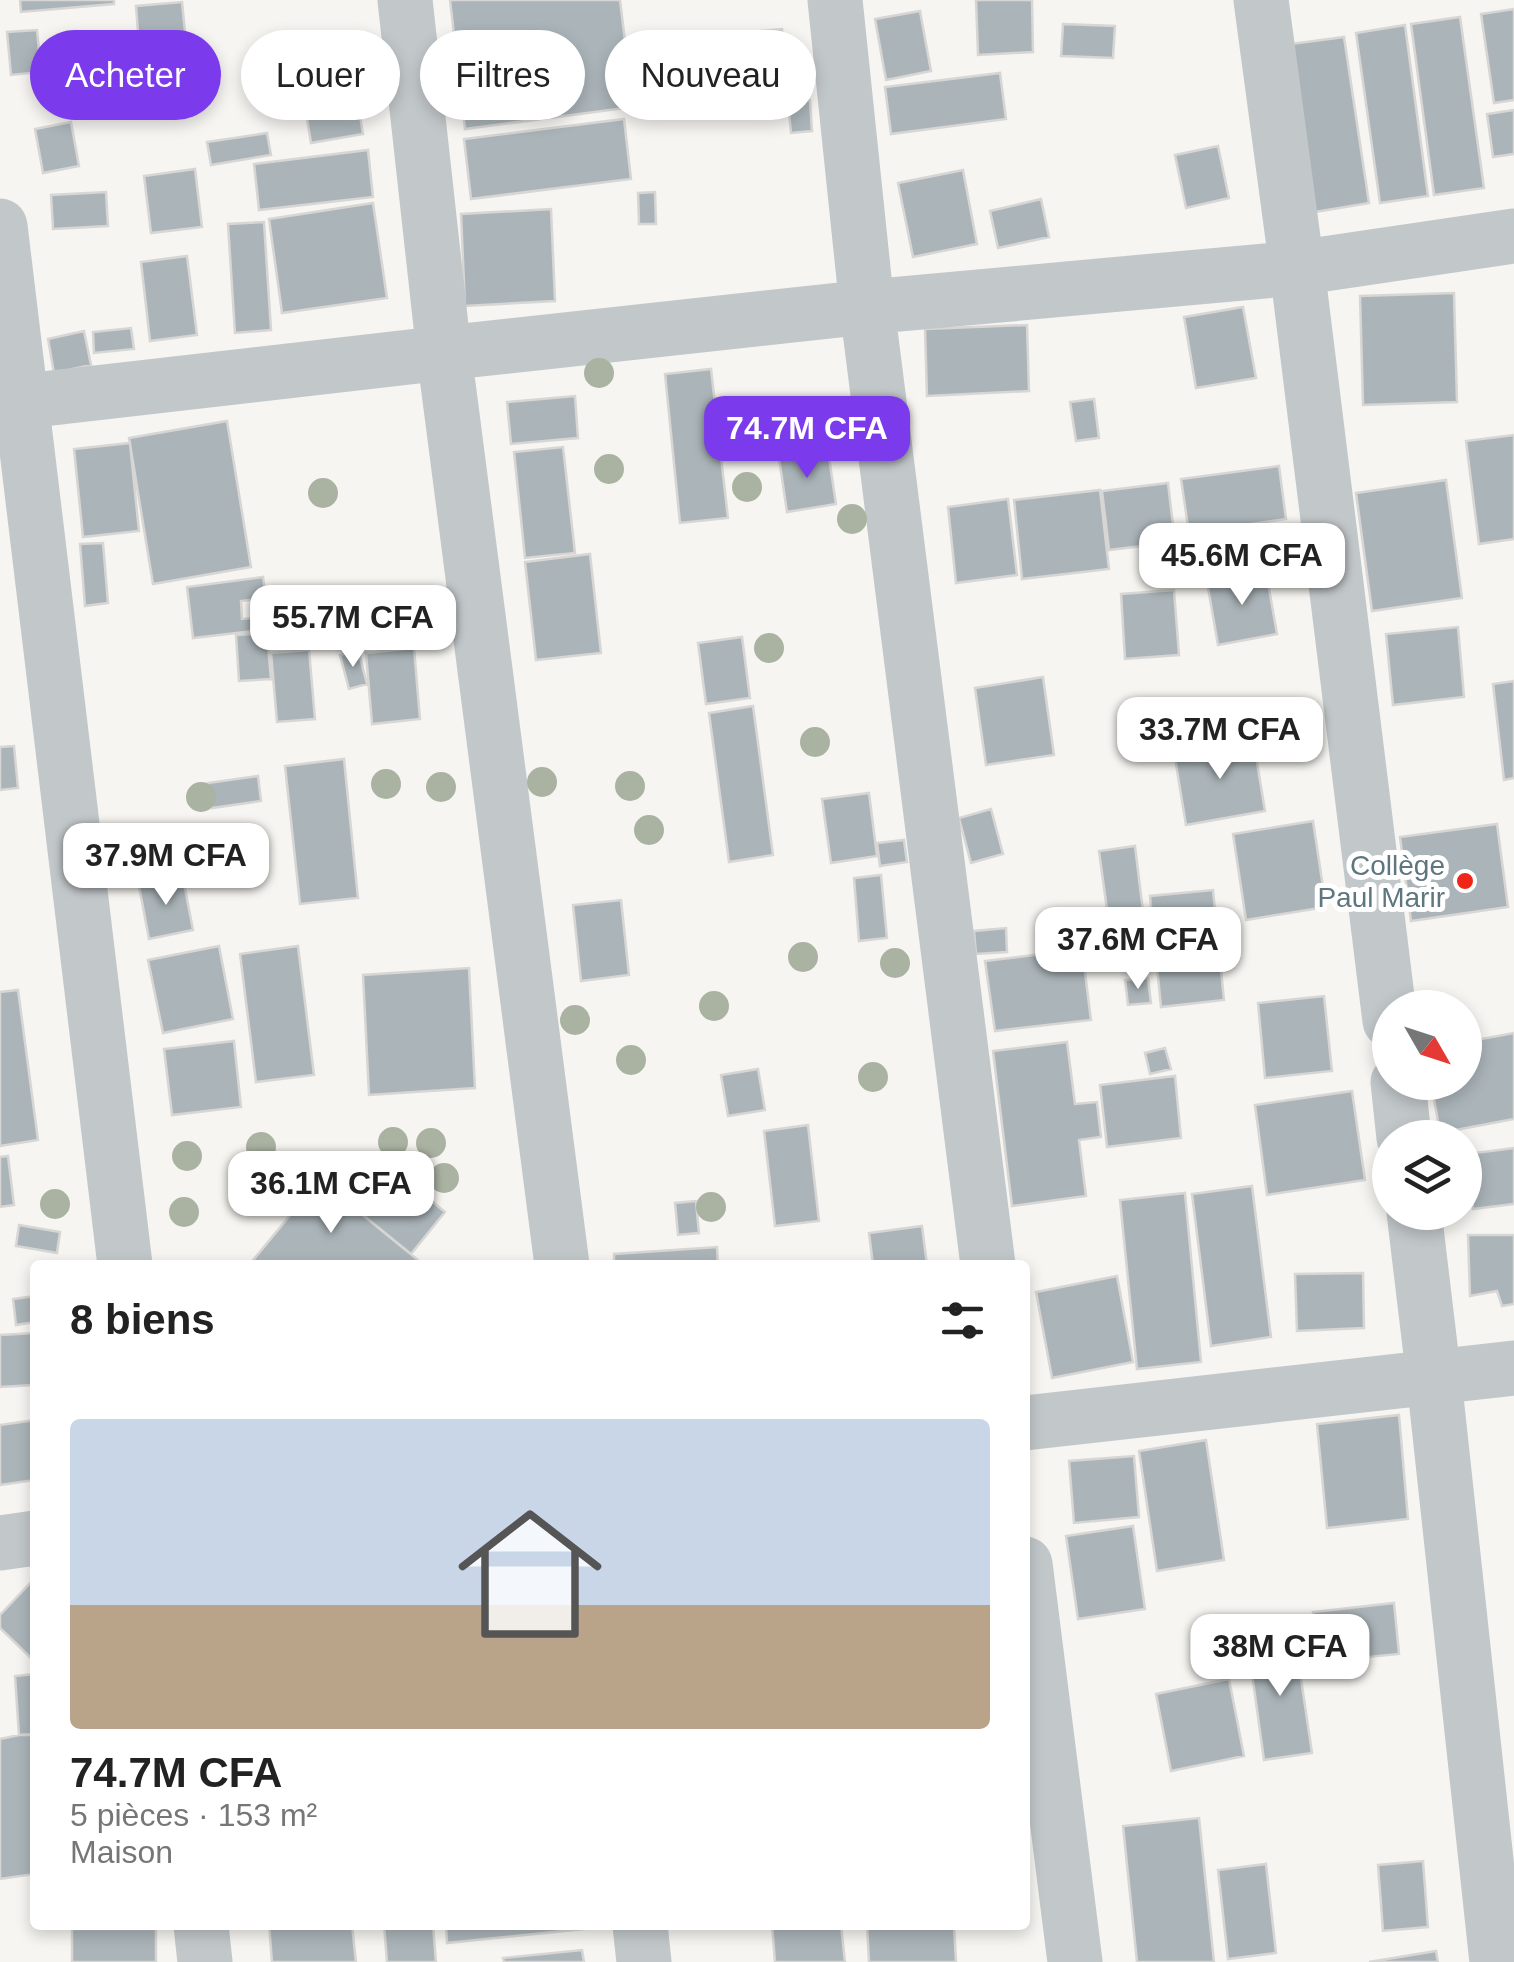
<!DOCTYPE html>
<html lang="fr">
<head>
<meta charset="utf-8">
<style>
  :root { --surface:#fff; --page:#f6f6f6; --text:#222; --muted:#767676; --line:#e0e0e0; --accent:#7c3aed }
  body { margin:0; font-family:Helvetica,sans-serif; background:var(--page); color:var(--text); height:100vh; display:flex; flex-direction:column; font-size:38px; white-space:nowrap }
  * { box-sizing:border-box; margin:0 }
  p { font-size:32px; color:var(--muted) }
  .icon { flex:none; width:55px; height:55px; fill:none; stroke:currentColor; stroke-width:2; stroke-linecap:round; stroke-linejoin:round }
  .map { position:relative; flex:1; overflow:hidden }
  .details { position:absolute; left:30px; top:1260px; width:1000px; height:670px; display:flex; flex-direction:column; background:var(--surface); border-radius:10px; box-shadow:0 5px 15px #0003 }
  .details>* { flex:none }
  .guide { position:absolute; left:30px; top:30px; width:1000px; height:90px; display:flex; gap:20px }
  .needle { width:65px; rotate:129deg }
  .tools { position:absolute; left:1372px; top:990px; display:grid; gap:20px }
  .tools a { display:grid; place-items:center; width:110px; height:110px; border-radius:50%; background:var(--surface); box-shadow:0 5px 15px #0003; font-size:50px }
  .price { position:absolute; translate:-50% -85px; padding:0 22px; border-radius:20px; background:#fff; color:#222; font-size:32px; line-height:65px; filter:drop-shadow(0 2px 5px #0008) }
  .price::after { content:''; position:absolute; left:50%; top:60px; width:30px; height:22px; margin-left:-15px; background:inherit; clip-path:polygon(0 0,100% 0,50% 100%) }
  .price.on { background:var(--accent); color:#fff }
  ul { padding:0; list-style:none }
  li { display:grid; align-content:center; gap:20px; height:530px; padding:0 40px }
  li+li { border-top:2px solid var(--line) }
  li span { display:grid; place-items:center; height:310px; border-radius:10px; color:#555 }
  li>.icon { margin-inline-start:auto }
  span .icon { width:180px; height:180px; fill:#fffc; stroke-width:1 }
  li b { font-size:42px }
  h2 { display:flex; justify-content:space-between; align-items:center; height:120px; padding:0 40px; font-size:42px }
  .tag { padding:0 35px; border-radius:45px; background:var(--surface); box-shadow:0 5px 15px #0003; font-size:35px; line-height:90px }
  .tag.on { background:var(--accent); color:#fff }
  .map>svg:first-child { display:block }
</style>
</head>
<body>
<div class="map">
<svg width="1514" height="1962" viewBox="0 0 1514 1962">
  <rect width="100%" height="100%" fill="#f6f5f1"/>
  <path fill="#abb5b9" stroke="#d7d6d4" stroke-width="2.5" d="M20 0H114V4L21 12Z
    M450 0H620L633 107 465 129Z
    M976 0H1032L1033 52 978 55Z
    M182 2 190 81 142 86 136 6Z
    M1514 9V100L1494 103 1481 14Z
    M920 11 931 71 886 80 875 19Z
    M1460 17 1484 188 1434 195 1411 24Z
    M1063 24 1115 26 1113 58 1061 56Z
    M1405 25 1428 196 1380 203 1356 33Z
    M782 29 787 86 740 91 734 34Z
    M37 30 41 72 11 75 7 32Z
    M1344 37 1369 203 1315 212 1291 44Z
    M352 66 363 134 311 143 300 76Z
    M1000 73 1006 119 891 134 885 87Z
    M810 100 812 131 791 133 788 102Z
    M1514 110V154L1493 157 1487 114Z
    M624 119 631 179 471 199 464 139Z
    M71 122 79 166 43 173 35 129Z
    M267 133 271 155 211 165 207 142Z
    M1218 146 1229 198 1186 208 1175 155Z
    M368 150 373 197 259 210 254 164Z
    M195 169 202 227 151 233 144 176Z
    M963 170 977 244 913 257 898 183Z
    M106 192 108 226 53 229 51 195Z
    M655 192 656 224H639L638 193Z
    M1041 199 1049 237 998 248 990 211Z
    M373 203 387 298 282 313 269 219Z
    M551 209 555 301 465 306 461 214Z
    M264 222 271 330 235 333 228 224Z
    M187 256 197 335 150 341 141 262Z
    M1454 293 1457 402 1363 405 1360 296Z
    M1243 307 1256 378 1196 388 1184 317Z
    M1027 325 1029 391 927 396 925 329Z
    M131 328 134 349 94 353 93 332Z
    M84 331 91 365 54 373 48 339Z
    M711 369 728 518 680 523 665 374Z
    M575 396 578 438 511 444 507 402Z
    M1094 399 1099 438 1076 441 1070 402Z
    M227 421 251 567 153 584 129 438Z
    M1514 435V539L1479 544 1466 441Z
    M130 443 139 531 83 537 74 449Z
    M563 447 575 553 525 558 514 452Z
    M828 451 836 504 787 512 779 458Z
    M1279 466 1286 519 1189 533 1181 479Z
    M1446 480 1462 598 1372 611 1356 493Z
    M1168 483 1175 542 1109 550 1102 491Z
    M1100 490 1109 569 1022 579 1014 500Z
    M1008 499 1017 575 956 583 948 507Z
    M103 543 108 603 85 606 80 544Z
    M590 554 601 653 536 660 525 562Z
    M1266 571 1277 634 1218 645 1207 582Z
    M263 577 266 598 241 601 242 619 253 618 254 631 193 638 187 587Z
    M1174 590 1179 655 1125 659 1121 594Z
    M1458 627 1464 697 1393 705 1386 634Z
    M267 633 271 679 239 681 236 635Z
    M742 637 750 698 706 704 698 643Z
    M414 648 420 719 372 724 366 653Z
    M309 650 315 719 277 722 271 653Z
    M358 650 367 684 349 689 340 655Z
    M1043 677 1054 755 986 765 975 688Z
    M1514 681V778L1504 780 1493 684Z
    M753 706 773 855 729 862 709 713Z
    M1253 738 1265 811 1186 825 1174 752Z
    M14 746 18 788 0 790V747Z
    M344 759 358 898 300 904 285 766Z
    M258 776 261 801 212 808 208 783Z
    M869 793 877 856 831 863 822 799Z
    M991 809 1003 854 971 863 959 818Z
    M1313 821 1326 907 1246 920 1233 834Z
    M1497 824 1508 907 1411 921 1400 837Z
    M904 840 907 862 880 866 877 843Z
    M1135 846 1145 928 1110 932 1099 851Z
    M881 875 887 938 859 941 854 878Z
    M183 878 193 930 149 939 139 886Z
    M1213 890 1224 1000 1161 1007 1150 896Z
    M621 900 629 975 581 981 573 905Z
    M1006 928 1007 952 976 954 974 931Z
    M219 946 233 1019 163 1033 148 960Z
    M298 946 314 1075 256 1082 240 954Z
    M1082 949 1091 1020 995 1031 985 961Z
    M469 968 475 1088 369 1095 363 975Z
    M1148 978 1151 1003 1128 1005 1125 980Z
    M18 990 38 1140 0 1146V992Z
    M1324 996 1332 1071 1265 1078 1258 1003Z
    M1514 1033V1119L1440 1133 1431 1082H1465V1042Z
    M234 1041 241 1107 172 1115 164 1049Z
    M1067 1042 1075 1104 1097 1102 1101 1137 1079 1140 1086 1196 1012 1206 993 1051Z
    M1165 1048 1171 1069 1150 1074 1145 1053Z
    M758 1069 765 1110 728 1116 721 1075Z
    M1175 1076 1181 1138 1107 1147 1100 1085Z
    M1352 1091 1365 1180 1267 1195 1255 1105Z
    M808 1125 819 1221 775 1226 764 1131Z
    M1514 1148V1204L1473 1209 1467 1154Z
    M8 1156 14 1205 0 1207V1157Z
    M388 1165 445 1212 411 1254 353 1207Z
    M320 1179 353 1207 424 1265H249Z
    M1252 1186 1271 1337 1211 1346 1192 1194Z
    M1185 1193 1201 1362 1137 1369 1120 1200Z
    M696 1201 699 1233 678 1235 675 1203Z
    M19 1225 60 1232 57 1253 16 1246Z
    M922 1226 927 1265H873L869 1233Z
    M1468 1235H1514V1304L1502 1306 1497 1291 1470 1296Z
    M717 1247 718 1265H614V1254Z
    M1363 1273 1364 1328 1297 1331 1295 1274Z
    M1117 1276 1133 1362 1052 1378 1036 1292Z
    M35 1296V1322L16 1325 13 1299Z
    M35 1333V1385L0 1387V1335Z
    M1399 1415 1408 1519 1327 1528 1317 1424Z
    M35 1420V1480L0 1485V1425Z
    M1206 1440 1224 1560 1157 1571 1139 1451Z
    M1134 1456 1139 1517 1074 1523 1069 1461Z
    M1133 1526 1145 1609 1078 1619 1066 1536Z
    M35 1578V1662L0 1628V1615Z
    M1394 1603 1399 1654 1318 1662 1313 1612Z
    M1295 1638 1312 1753 1264 1760 1248 1645Z
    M35 1674V1734L19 1735 15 1676Z
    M1229 1679 1244 1756 1171 1771 1156 1694Z
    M19 1735H35V1874L0 1879V1739Z
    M1199 1818 1214 1962H1137L1123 1826Z
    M1423 1861 1428 1927 1383 1931 1378 1865Z
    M1266 1864 1276 1953 1228 1959 1218 1870Z
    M269 1925H352L356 1962H272Z
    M384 1925H433L436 1962H387Z
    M446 1925H602V1927L447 1943Z
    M772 1925H841L845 1962H775Z
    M867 1925H954L956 1962H869Z
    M72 1929H156V1962H72Z
    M582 1950 584 1962H504L503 1958Z
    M1436 1951 1438 1962H1369Z"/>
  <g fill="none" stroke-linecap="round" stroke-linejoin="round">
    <path stroke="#c2c7ca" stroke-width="55" d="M405 0 444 353 562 1265
      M835 0 867 307 988 1265
      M1261 0 1297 268 1390 1021
      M0 226 125 1265
      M0 404 444 353 867 307 1297 268 1514 236
      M1398 1082 1404 1138
      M1414 1212 1434 1379 1497 1962
      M1025 1423 1514 1368
      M0 1543 35 1538
      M1025 1564 1075 1962
      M201 1925 205 1962
      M640 1925 644 1962"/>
  </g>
  <g fill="#aab2a2">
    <circle cx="599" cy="373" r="15"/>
    <circle cx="742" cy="424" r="15"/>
    <circle cx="609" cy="469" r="15"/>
    <circle cx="747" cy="487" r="15"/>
    <circle cx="323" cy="493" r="15"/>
    <circle cx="852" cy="519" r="15"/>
    <circle cx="367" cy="619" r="15"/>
    <circle cx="769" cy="648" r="15"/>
    <circle cx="815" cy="742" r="15"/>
    <circle cx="542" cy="782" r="15"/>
    <circle cx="386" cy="784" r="15"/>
    <circle cx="630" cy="786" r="15"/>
    <circle cx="441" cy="787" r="15"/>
    <circle cx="201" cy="797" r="15"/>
    <circle cx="649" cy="830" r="15"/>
    <circle cx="151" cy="844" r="15"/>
    <circle cx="803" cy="957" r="15"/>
    <circle cx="895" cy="963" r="15"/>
    <circle cx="714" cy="1006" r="15"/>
    <circle cx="575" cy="1020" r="15"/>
    <circle cx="631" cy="1060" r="15"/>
    <circle cx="873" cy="1077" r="15"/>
    <circle cx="393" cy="1142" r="15"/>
    <circle cx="431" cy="1143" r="15"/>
    <circle cx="261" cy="1147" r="15"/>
    <circle cx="187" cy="1156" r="15"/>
    <circle cx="444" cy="1178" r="15"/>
    <circle cx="278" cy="1183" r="15"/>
    <circle cx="55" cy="1204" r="15"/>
    <circle cx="711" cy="1207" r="15"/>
    <circle cx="184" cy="1212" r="15"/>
  </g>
  <circle fill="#f02517" stroke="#fff" stroke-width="4" cx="1465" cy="881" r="10"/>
  <g text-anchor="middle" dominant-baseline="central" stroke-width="10" stroke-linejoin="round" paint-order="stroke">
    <g font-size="28" fill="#5e767f" stroke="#fff" text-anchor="end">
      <text x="1445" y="865">Collège<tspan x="1445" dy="32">Paul Marir</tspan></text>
    </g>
  </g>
</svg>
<div class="tools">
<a><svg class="needle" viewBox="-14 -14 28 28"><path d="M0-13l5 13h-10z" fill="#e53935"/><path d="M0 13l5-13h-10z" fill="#767676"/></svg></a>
<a><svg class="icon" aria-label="layers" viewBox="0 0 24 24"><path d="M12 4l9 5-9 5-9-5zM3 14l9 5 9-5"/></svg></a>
</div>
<b class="price on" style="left:807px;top:481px">74.7M CFA</b>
<b class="price" style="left:1242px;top:608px">45.6M CFA</b>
<b class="price" style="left:353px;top:670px">55.7M CFA</b>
<b class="price" style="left:1220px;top:782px">33.7M CFA</b>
<b class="price" style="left:166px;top:908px">37.9M CFA</b>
<b class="price" style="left:1138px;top:992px">37.6M CFA</b>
<b class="price" style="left:331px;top:1236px">36.1M CFA</b>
<b class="price" style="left:1280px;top:1699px">38M CFA</b>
<div class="guide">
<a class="tag on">Acheter</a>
<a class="tag">Louer</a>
<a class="tag">Filtres</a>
<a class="tag">Nouveau</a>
</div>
<section class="details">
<h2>8 biens<svg class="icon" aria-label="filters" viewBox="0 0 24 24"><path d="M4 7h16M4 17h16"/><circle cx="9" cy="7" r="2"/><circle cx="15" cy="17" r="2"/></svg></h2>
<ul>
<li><span style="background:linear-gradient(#c9d6e8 60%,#b9a48a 0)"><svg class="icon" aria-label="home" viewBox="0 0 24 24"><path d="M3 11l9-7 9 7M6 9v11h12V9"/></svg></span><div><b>74.7M CFA</b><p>5 pièces · 153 m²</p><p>Maison</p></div></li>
</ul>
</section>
</div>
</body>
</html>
